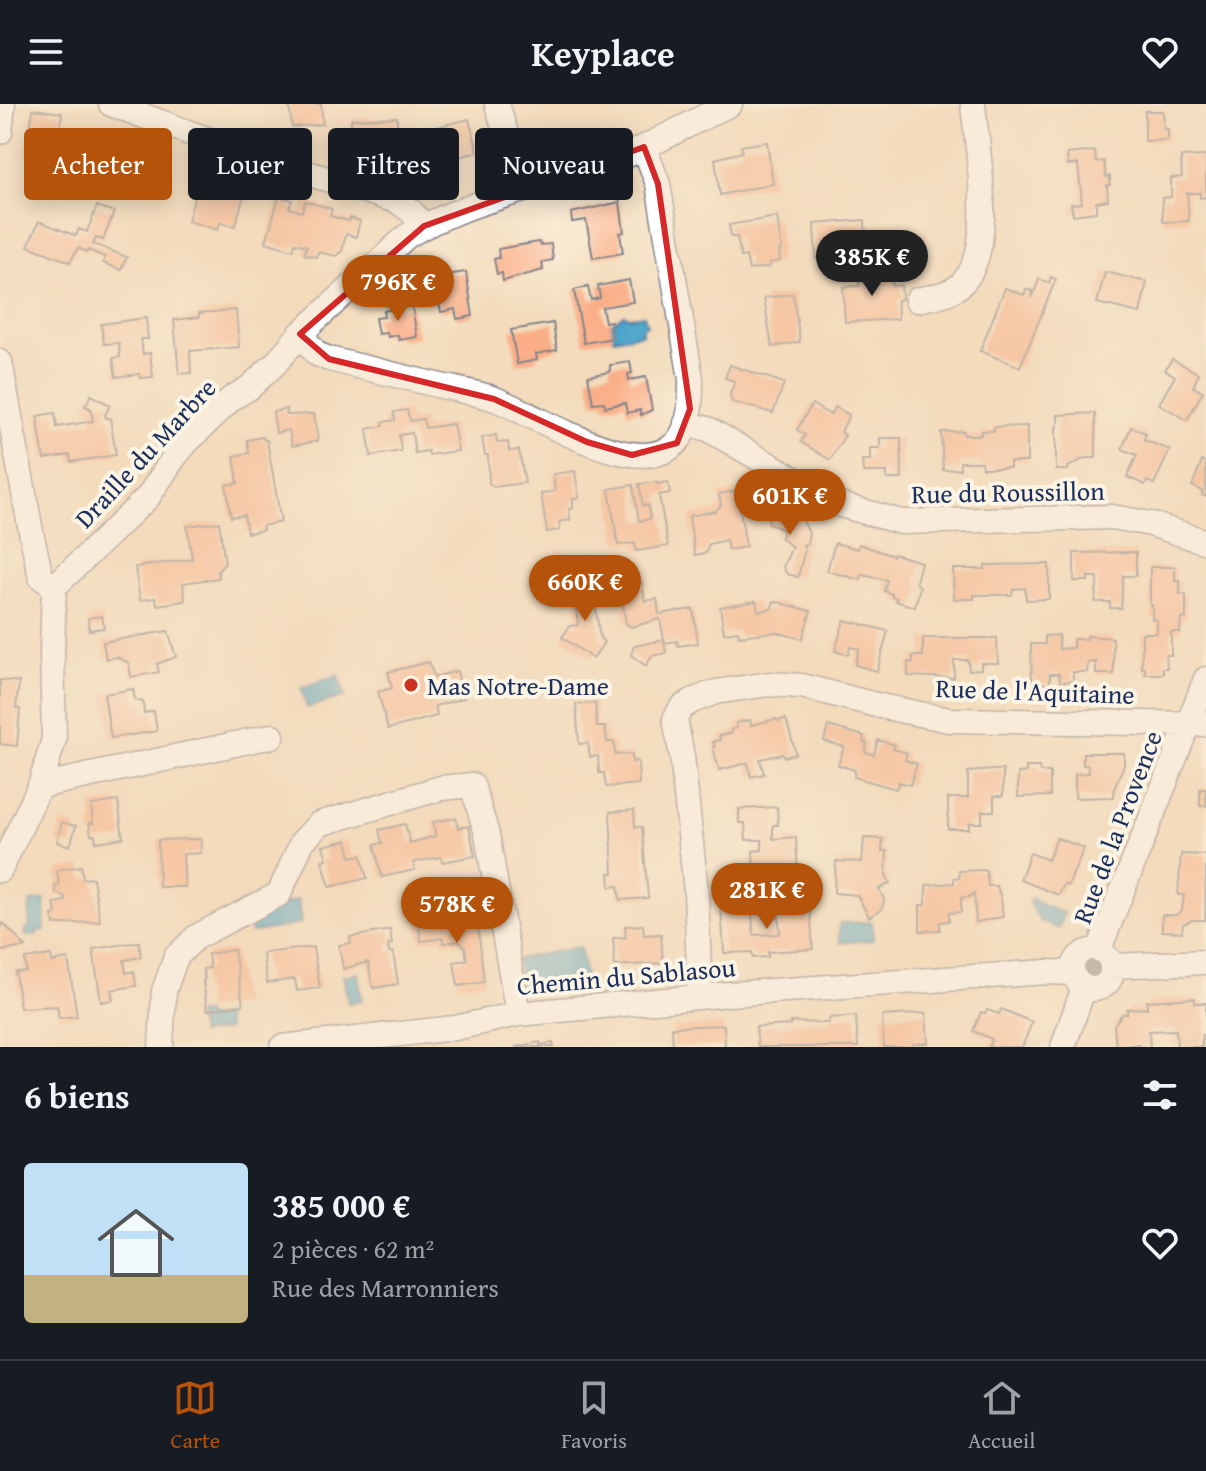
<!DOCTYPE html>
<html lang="fr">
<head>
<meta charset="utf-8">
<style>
  :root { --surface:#171b24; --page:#20242c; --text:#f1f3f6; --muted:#9ea1a6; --line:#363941; --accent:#b45309 }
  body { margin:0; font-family:"Gentium Book Plus",serif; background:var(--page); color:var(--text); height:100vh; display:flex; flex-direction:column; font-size:30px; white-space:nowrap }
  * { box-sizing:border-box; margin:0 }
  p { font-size:26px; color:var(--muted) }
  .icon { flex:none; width:44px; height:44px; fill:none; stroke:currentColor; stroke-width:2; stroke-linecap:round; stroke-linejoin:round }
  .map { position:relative; height:943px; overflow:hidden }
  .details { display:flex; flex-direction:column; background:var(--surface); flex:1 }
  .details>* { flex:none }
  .hud { position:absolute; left:24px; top:24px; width:800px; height:72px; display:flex; gap:16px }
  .price { position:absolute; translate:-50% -68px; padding:0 18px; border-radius:28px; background:var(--accent); color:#fff; font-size:26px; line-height:52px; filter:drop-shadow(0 2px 4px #0008) }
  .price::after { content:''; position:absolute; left:50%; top:48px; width:24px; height:18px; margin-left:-12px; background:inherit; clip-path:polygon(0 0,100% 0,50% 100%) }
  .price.selected { background:#222; color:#fff }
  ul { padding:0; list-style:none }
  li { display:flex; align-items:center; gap:24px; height:200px; padding:0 24px }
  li+li { border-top:2px solid var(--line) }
  li span { display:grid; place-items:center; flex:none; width:224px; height:160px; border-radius:8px; color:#555 }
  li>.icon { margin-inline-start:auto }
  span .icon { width:96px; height:96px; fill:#fffc; stroke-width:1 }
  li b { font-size:34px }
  h2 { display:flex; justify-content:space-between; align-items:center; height:96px; padding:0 24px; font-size:34px }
  .chip { padding:0 28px; border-radius:8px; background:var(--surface); box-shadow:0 4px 20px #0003; font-size:28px; line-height:72px }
  .chip.selected { background:var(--accent); color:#fff }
  header { display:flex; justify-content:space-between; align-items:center; height:104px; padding:0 24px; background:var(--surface); font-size:36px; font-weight:700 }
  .menu { display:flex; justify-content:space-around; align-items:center; height:112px; border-top:2px solid var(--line); background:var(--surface); font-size:22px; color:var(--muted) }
  .menu a { display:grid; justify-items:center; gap:4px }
  .menu .selected { color:var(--accent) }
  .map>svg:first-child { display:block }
</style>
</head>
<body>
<header><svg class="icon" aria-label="menu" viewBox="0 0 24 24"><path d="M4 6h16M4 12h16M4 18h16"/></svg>Keyplace<svg class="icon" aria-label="heart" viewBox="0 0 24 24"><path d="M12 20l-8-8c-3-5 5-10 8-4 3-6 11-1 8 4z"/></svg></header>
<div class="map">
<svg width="1206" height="943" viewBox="0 0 1206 943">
  <rect width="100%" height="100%" fill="#fcf5e5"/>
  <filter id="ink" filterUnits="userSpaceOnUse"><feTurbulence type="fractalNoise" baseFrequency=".0125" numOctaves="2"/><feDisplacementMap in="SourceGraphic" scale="16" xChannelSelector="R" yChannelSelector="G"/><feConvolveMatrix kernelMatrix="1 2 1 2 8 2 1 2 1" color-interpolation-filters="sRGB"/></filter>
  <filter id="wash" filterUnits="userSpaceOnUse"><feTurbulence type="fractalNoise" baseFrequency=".006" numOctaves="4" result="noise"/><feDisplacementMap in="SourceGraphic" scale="32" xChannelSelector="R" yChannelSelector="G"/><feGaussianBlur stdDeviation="1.8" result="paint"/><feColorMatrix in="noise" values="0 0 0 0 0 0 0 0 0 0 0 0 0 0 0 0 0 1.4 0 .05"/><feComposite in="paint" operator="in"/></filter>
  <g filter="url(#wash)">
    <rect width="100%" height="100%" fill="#f3dbbb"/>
    <path fill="#4ba4c9" stroke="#336a94" stroke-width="2" d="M624 210 629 213 644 211 647 221 642 223V230L613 235 611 220Z
      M338 571 345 592 307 604 301 584Z
      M1033 794 1037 799 1064 809 1059 825 1041 818 1028 797Z
      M45 796V826L37 827V831L26 832 25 825 29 824 30 798Z
      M298 796 301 820 250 829 251 818 281 801Z
      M872 818 873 836 840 839 839 819Z
      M580 843 585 873 520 881 517 855Z
      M358 869 362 897 348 899 343 872Z
      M205 909 206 914 225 912 227 926 200 930 197 910Z"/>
    <g id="blocks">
      <path fill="#faaf88" d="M289 0H321L323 20 292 23Z
        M33 5 62 9 59 32 52 31 49 53 26 50Z
        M1145 7H1163L1164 25H1168V36L1145 37Z
        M397 13 398 45 352 47 351 15Z
        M469 15 478 48 459 53 458 46 431 53 424 26Z
        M767 38 773 80 720 91 715 55 742 48 741 42Z
        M1095 47 1096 58 1104 57 1106 73 1110 72V81H1107L1108 96 1096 98V108L1073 111 1071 100 1082 99 1078 60 1068 61 1067 50Z
        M1206 52V93L1200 94V89H1187L1189 117 1163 118 1162 94 1171 93V74L1182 73 1181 53Z
        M199 76 232 82 230 88 244 92 235 122 220 119 218 126 188 117Z
        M279 93 292 96 289 104 302 108 305 97 332 105 330 112 349 117 350 114 360 117 356 133 346 130 342 147 336 152 318 148 316 153 304 150 307 142 295 139 293 146 266 138Z
        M620 98 624 128 620 129 623 149 593 154 586 116 572 118 571 109Z
        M97 102 114 108 103 136 96 134 93 140 127 153 121 166 103 159 105 153 88 146 87 148 78 144 70 158 28 142 39 117 76 132 79 125 87 128Z
        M777 113 782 146H779L780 157 770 159V163L749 166 746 152 741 153 737 133H731L729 121Z
        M865 116 866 138 856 139 857 152 816 155 814 120Z
        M539 138 540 141 551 140 553 156 542 158 543 166 503 177 502 169 497 170 494 155 499 154 498 145Z
        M891 166 892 182 901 181 902 195 897 196 898 215 845 218 843 183 859 182 858 168Z
        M466 168 473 212 457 215 455 205 441 208 434 173Z
        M1105 168 1147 178 1140 209 1097 199Z
        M1051 173 1056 175 1020 263 980 247 1005 184 1024 191 1026 185 1032 187V194L1039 175 1049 179Z
        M629 176 633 198 602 203 605 218 611 217 613 234 584 239 574 186 588 183 591 196 600 194 598 182Z
        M793 190 800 238 772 243 764 194Z
        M412 202 417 233 399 236 398 231 388 233 387 229 378 230 375 214 384 213 383 207Z
        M236 206 239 243 190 247 191 269 179 270 174 216 199 213V209Z
        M146 214 148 235H141L143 250 150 249 153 273 140 274 139 270 116 273 113 254 120 253 119 239 104 240 101 220Z
        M553 219 557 246 536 250 537 256 517 260 511 226Z
        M1172 255 1199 270 1193 283 1203 288 1187 316 1159 300 1175 272 1165 266Z
        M630 258 632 269 628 270 629 276 646 273 652 306 641 311 640 306 627 309 625 299 605 303 604 298 593 299 588 272 610 268V261Z
        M730 261 784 279 773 309 732 298 730 290 735 277 725 274Z
        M91 291 110 301 105 311 106 314H110L116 351 71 358 70 351 44 355 37 312 55 309 57 323 93 317 91 305 85 302Z
        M812 300 830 311 835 303 849 311 841 328 845 331 830 356 801 338 805 331 797 326Z
        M286 305 287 311 314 310 318 337 292 342 289 326 276 329 273 308Z
        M407 306 410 317 423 315 425 324 453 320 458 347 429 351 428 347 415 349 412 329 399 331 401 347 371 352 367 325 383 322V318L395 316 394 308Z
        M1095 309 1096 354H1085L1068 363V366H1056V323H1058V311Z
        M1027 322V358H1010V364H982V358H960V365L943 366 941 328 964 327V331H981V327H994V323Z
        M1131 323 1146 329 1144 336 1170 346 1154 380 1147 377 1145 381 1127 373 1137 351 1122 345Z
        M496 331 497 339 508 338 509 347 519 346 525 379 494 383 489 379 488 351H485L482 334Z
        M263 333 264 336H267L281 418 262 422 263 426 247 429 244 411 231 413 226 381 238 379 234 352 249 349 247 336Z
        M880 334H901L902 375H887V368H863L862 356H870V344H880Z
        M1202 357 1206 358V393L1202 391 1203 387 1192 382Z
        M575 367 579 394 573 395V404L569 405 570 416 559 418 560 426 547 428 541 390 555 387 553 370Z
        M656 378 657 380 668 378 670 389 659 391 668 442 636 447 635 439 618 441 609 385 633 381 639 417 650 415 648 401 643 402 639 380Z
        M737 387 746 443 728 446 726 436 709 440 706 449 695 451 689 412 716 407 721 401 719 390Z
        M772 399 803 417 809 429 807 440 803 441 805 445 798 473 787 470 783 463 792 443 781 434 783 426 769 419 767 407Z
        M219 418 225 459 218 467 219 474 183 479 185 497 157 501 156 494 140 496 135 463 192 455 187 422Z
        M835 439 858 445 859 440 893 452 894 450 921 458 916 478 920 483 915 503 896 497 897 494 892 493V490L884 487 887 476 862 471 860 476 827 467Z
        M1136 448V472H1123L1121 504H1110V498H1095L1098 473H1088V477H1074V449Z
        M1049 460V495L1026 496 1025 484 1013 485 1012 491H974V495H954L953 465H985V461Z
        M1150 463H1175V477H1180V490H1186V514L1181 515 1180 528H1171V551H1166L1167 564H1163V570H1145V564H1142V529H1157V516L1152 515V501H1150Z
        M632 477V479L642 478 645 497 657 495 659 510 693 505 698 539 678 542 677 537 664 539 666 549 652 552 646 562 631 551 634 542 664 536 660 515 631 523 626 519 619 479Z
        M592 480 600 534 604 538 593 555 562 533 570 522 578 521 573 483Z
        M756 497 758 507 771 505 774 497 811 507 802 535 776 528 739 532 738 527 724 529 720 503Z
        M102 512 104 524 89 526 88 514Z
        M844 516 888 527 877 567 855 561 859 545 850 543 848 551 835 547Z
        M168 527 176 553 157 560 159 568 131 573 129 559 117 553 106 555 103 538Z
        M1059 531V545L1073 544V535H1087V532L1113 534 1114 570H1096V558L1088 559 1087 568H1073V577L1060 578 1059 570H1050V580H1032L1031 540H1045V532Z
        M923 534H997L998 559H981V565L969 566 968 556H954V574L908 572V558L913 559V552H923Z
        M429 558 434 573 457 567 464 594 435 602 437 612 388 625 378 588 392 584 388 568Z
        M0 576 19 578 16 604 20 605 17 642 0 640Z
        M133 585 135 596 143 598 144 609 154 607 157 627 111 634 104 590Z
        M595 599 597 623H605L607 638H614L615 651 632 650V658L638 657 639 680 606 683 604 669H599L598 652 590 653 588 639 579 640 576 600Z
        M776 615 777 617 786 615 796 650 784 653 783 650 760 655 764 670 751 673 748 659 719 666 713 643H715L713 638 720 636 719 632 732 629 731 626 737 624 736 619 750 616 751 621Z
        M828 622 864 632 863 638 867 639 865 648 874 651 878 636 895 641 893 645 907 649 905 656 917 660 910 681 899 678 896 685 854 673 855 666 838 661 844 643 824 637Z
        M1083 649H1124V661L1114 685V693L1075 694V670L1089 669 1088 661H1083Z
        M1026 663H1039L1040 668H1050V692L1018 693V669L1026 668Z
        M993 666H1003V692H994V707H982V719H969V725H948V694H968V668Z
        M1200 685H1206V702H1200Z
        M118 697 123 734 96 738 95 731H91L89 719H93L91 701Z
        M777 703 778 721H773V735L796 733 798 774 769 775 768 772H754L753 747 762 746V736H746L745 719H739V705Z
        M634 706 635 723H642L648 794 620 796 618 782 610 783 609 769H613L610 708Z
        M456 714 458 724 469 722 475 752 442 758 441 753 425 756 413 759 415 766 382 773 374 741 382 739 379 726 405 720 410 739 436 732 433 718Z
        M62 718 76 722 70 742 57 738Z
        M864 734 883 735 882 747H887L886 771 890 779 879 785 884 795 882 805 869 813 857 791 834 789 836 757 862 758Z
        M1057 734 1084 744 1068 782 1064 780 1059 791 1020 776 1030 749 1048 756Z
        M201 735V749L183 750 185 783H159L158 736Z
        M347 736 351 753 361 751 367 774 330 783 322 756 327 755 323 742Z
        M1181 750 1206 751 1205 816H1193L1183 820 1182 828 1162 827V811H1176L1182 806 1184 791H1178Z
        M81 762 83 775 93 774 100 817 54 821 52 811 56 810 54 799 66 797 64 792 56 790 55 781H59L57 766Z
        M986 766 988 782H997L1001 795 1003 813 976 818 974 789 969 793 961 794V808L949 809V817L940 818V826L920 827V801H926V781L954 779V774H959V767Z
        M810 801 813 845 768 848V853L753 854 752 848 724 849 721 804 751 802 754 831 780 830 778 802Z
        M450 811 452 821 472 818 478 822 484 878 458 882 454 858 467 856 465 843 459 837 443 839V834L421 837 418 816Z
        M3 819 26 843 0 847V829Z
        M643 821 644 831 661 830 663 859 615 862 613 834 626 833 625 822Z
        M390 826 392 840 388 841 389 849 393 848 398 880 373 884 368 858 343 865 339 841 351 839 350 833Z
        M139 838 141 853 124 856 126 869 134 867 136 882 111 886 113 896 101 898 93 845Z
        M313 843 320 884 297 887 295 875 267 879 263 849Z
        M234 846 243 901 207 906 203 876 205 875 203 865 210 864 208 850Z
        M51 851 52 858 68 855 77 912 59 914 57 902 20 904 15 868 26 867 25 855Z
        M1195 894V899H1206V931H1202V943H1177L1176 926 1149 927 1150 943H1139V940L1116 943 1114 921 1122 910H1127V905L1147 904V897Z
        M1001 905 1032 918 1022 943H989L992 935 973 927 981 908 985 909 987 906 999 910Z
        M926 909 928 939 913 940V943H884L882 912Z
        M856 912 858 943H758L756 923 791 921V918L829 919V914Z
        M724 921 725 943H673L672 923Z
        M540 938V941L553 939 554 943H515Z"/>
    </g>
  </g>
  <g filter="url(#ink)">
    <use href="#blocks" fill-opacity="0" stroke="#87858c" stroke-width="2"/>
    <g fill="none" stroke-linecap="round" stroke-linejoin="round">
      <defs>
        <path id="minor" d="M111 0 253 52 397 97 411 107 424 122
          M497 0 523 86
          M0 28 3 0
          M917 196C931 193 948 191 959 182 998 150 977 47 973 0
          M300 230 317 250 329 255C366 264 404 273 441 282 459 286 478 289 495 295 534 310 638 378 676 339 691 323 691 296 691 275L658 80 644 43
          M0 258 32 433 41 473 54 483 52 549 54 635 40 682 0 766
          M686 319 708 325 837 400 901 418 1112 413 1151 420 1206 438
          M54 483 148 393 173 355 186 339 232 294 249 284 276 259 300 230 407 132C466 96 539 85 603 61 647 45 687 20 730 0
          M40 682 272 632
          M1074 866a19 19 0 1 1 38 0a19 19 0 1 1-38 0Z
          M1098 848 1206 575
          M1112 862 1206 858
          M700 893 696 787 682 652 675 615 681 604 692 597 715 588 769 580 802 582 880 602 949 616 1206 620
          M161 943 164 887 176 853 196 833 279 790 302 738 319 720 441 684 472 681 487 730 518 910
          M282 943 455 924 518 910 729 890 1047 868 1074 869
          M1063 943 1084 883"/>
      </defs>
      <use href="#minor" stroke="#87858c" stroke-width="27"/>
      <use href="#minor" stroke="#fff" stroke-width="24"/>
    </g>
    <circle fill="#8d928d" cx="1092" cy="864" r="8"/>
  </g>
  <path d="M0 0H1206V943H0ZM644 43 658 80 690 305 677 339 632 351 587 338 494 295 329 255 300 230 424 122Z" fill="#f3dbbb" fill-opacity=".55" fill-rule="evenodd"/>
  <path fill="none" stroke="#d62828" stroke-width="6" stroke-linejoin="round" d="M644 43 658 80 690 305 677 339 632 351 587 338 494 295 329 255 300 230 424 122Z"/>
  <circle fill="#c8321e" stroke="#fcf5e5" stroke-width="3" cx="411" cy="581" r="8"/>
  <g text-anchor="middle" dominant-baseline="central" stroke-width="8" stroke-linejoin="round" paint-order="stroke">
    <g font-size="26" fill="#1b2f5e" stroke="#fcf5e5">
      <text transform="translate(145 349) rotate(-47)">Draille du Marbre</text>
      <text transform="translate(1008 388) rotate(-1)">Rue du Roussillon</text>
      <text transform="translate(1035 587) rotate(2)">Rue de l'Aquitaine</text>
      <text transform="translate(1117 723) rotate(-69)">Rue de la Provence</text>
      <text transform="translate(626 872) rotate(-5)">Chemin du Sablasou</text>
    </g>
    <g font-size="26" fill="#1b2f5e" stroke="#fcf5e5" text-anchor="start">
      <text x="427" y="581">Mas Notre-Dame</text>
    </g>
  </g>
</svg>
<b class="price selected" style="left:872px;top:194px">385K €</b>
<b class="price" style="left:398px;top:219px">796K €</b>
<b class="price" style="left:790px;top:433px">601K €</b>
<b class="price" style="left:585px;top:519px">660K €</b>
<b class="price" style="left:767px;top:827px">281K €</b>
<b class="price" style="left:457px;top:841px">578K €</b>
<div class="hud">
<a class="chip selected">Acheter</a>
<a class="chip">Louer</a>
<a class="chip">Filtres</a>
<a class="chip">Nouveau</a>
</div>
</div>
<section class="details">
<h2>6 biens<svg class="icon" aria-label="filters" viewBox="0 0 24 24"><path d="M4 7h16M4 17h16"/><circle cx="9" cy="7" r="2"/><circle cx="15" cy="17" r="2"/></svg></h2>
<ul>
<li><span style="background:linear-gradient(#bfe0f5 70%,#c2b280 0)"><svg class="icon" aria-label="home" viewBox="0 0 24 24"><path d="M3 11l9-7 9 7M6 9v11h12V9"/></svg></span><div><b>385 000 €</b><p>2 pièces · 62 m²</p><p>Rue des Marronniers</p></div><svg class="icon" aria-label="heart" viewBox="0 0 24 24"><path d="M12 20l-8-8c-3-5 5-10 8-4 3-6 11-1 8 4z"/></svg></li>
</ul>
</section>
<nav class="menu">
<a class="selected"><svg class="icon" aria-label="map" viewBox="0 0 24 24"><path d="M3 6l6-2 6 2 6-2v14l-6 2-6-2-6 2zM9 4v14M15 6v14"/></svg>Carte</a>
<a><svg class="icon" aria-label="saved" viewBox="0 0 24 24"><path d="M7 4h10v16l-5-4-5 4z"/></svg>Favoris</a>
<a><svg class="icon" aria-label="home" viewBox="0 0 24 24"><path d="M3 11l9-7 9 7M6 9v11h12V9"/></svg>Accueil</a>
</nav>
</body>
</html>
